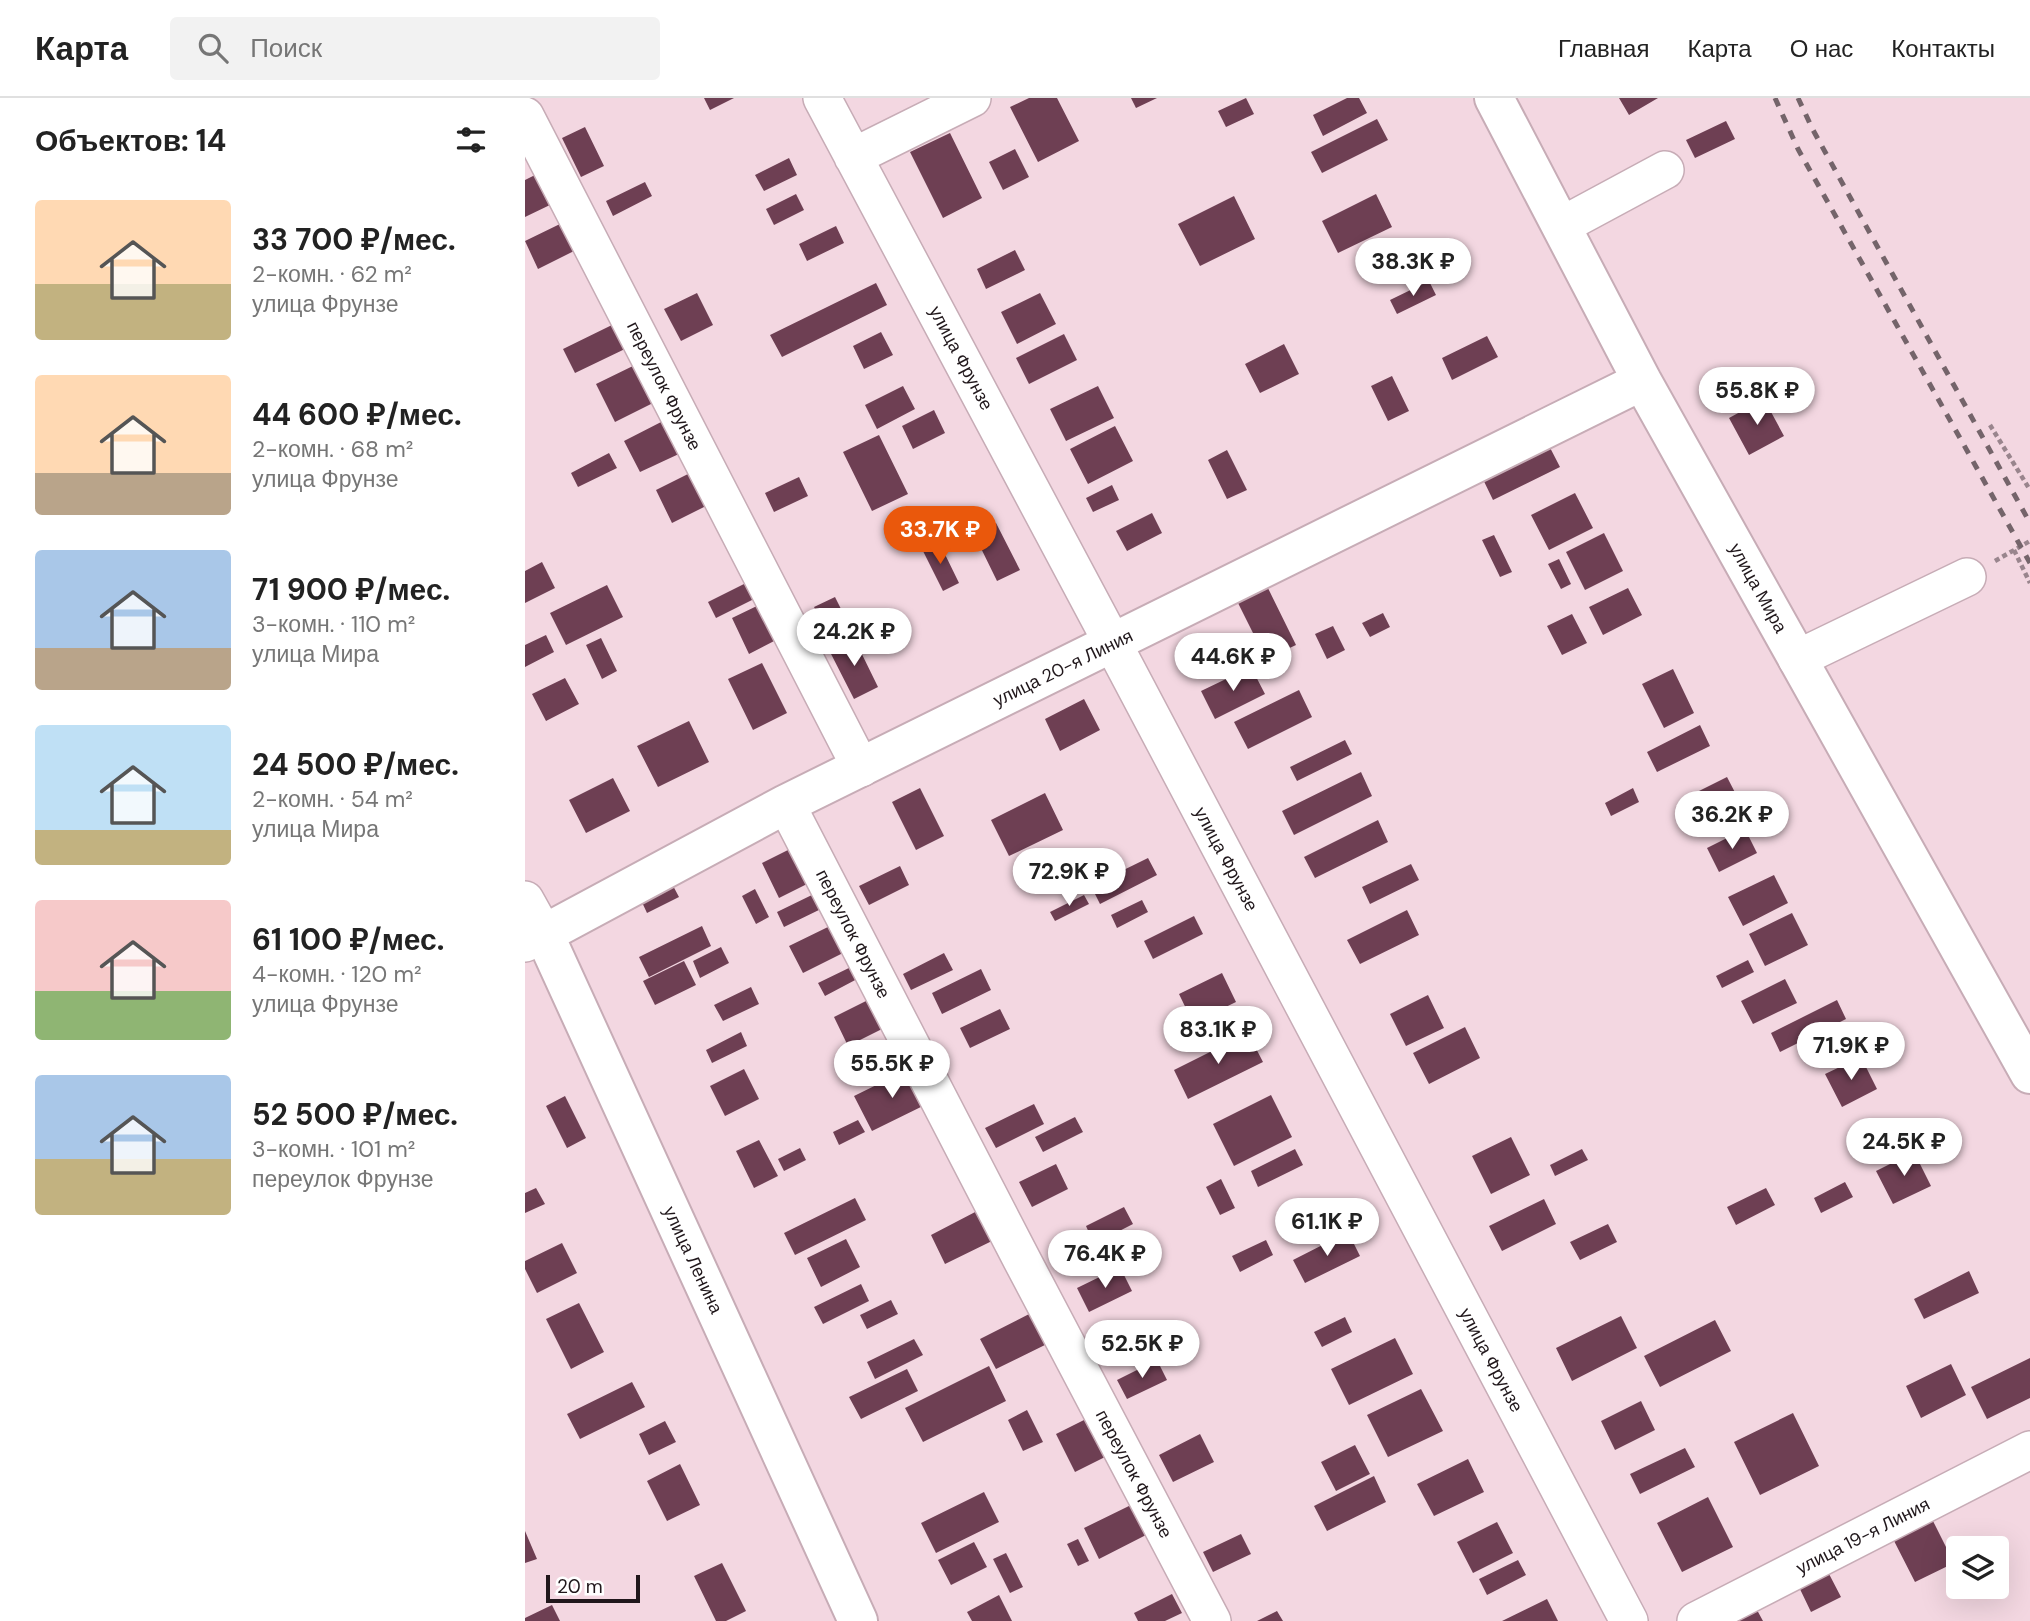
<!DOCTYPE html>
<html lang="ru">
<head>
<meta charset="utf-8">
<style>
  :root { --surface:#fff; --page:#f2f2f2; --text:#222; --muted:#767676; --line:#e0e0e0; --accent:#ea580c }
  body { margin:0; font-family:"DM Sans",sans-serif; background:var(--page); color:var(--text); height:100vh; display:flex; flex-direction:column; font-size:26px; white-space:nowrap }
  * { box-sizing:border-box; margin:0 }
  p { font-size:23px; color:var(--muted) }
  .icon { flex:none; width:38px; height:38px; fill:none; stroke:currentColor; stroke-width:2; stroke-linecap:round; stroke-linejoin:round }
  .map { position:relative; flex:1; overflow:hidden }
  .sheet { display:flex; flex-direction:column; background:var(--surface); width:525px }
  .sheet>* { flex:none }
  .controls { position:absolute; left:1421px; top:1438px; display:grid; gap:14px }
  .controls a { display:grid; place-items:center; width:63px; height:63px; border-radius:7px; background:var(--surface); box-shadow:0 7px 28px #0002; font-size:35px }
  .scale { position:absolute; left:21px; bottom:18px; width:94px; box-sizing:border-box; padding-left:7px; border:4px solid #20171b; border-top:0; font-size:19px; line-height:24px; white-space:nowrap; color:#20171b; -webkit-text-stroke:5px #fff; paint-order:stroke }
  .price { position:absolute; translate:-50% -60px; padding:0 16px; border-radius:24px; background:#fff; color:#222; font-size:23px; line-height:46px; filter:drop-shadow(0 2px 4px #0008) }
  .price::after { content:''; position:absolute; left:50%; top:42px; width:21px; height:16px; margin-left:-10px; background:inherit; clip-path:polygon(0 0,100% 0,50% 100%) }
  .price.current { background:var(--accent); color:#fff }
  ul { padding:0; list-style:none }
  li { display:flex; align-items:center; gap:21px; height:175px; padding:0 35px }
  li span { display:grid; place-items:center; flex:none; width:196px; height:140px; border-radius:7px; color:#555 }
  li>.icon { margin-inline-start:auto }
  span .icon { width:84px; height:84px; fill:#fffc; stroke-width:1 }
  li b { font-size:30px }
  h2 { display:flex; justify-content:space-between; align-items:center; height:84px; padding:0 35px; font-size:30px }
  header { display:flex; align-items:center; gap:42px; box-sizing:border-box; height:98px; padding:0 35px; background:var(--surface); border-bottom:2px solid var(--line) }
  header strong { font-size:33px }
  nav { display:flex; gap:38px; margin-inline-start:auto; font-size:24px }
  .search { width:490px; height:63px; background:var(--page); display:flex; align-items:center; gap:18px; box-sizing:border-box; padding:0 24px; border-radius:7px; color:var(--muted); font-size:26px }
  main { display:flex; flex:1; min-height:0 }
  .map>svg:first-child { display:block }
</style>
</head>
<body>
<header>
<strong>Карта</strong>
<div class="search"><svg class="icon" aria-label="search" viewBox="0 0 24 24"><circle cx="10" cy="10" r="6"/><path d="M15 15l6 6"/></svg>Поиск</div>
<nav><a>Главная</a><a>Карта</a><a>О нас</a><a>Контакты</a></nav>
</header>
<main>
<section class="sheet">
<h2>Объектов: 14<svg class="icon" aria-label="filters" viewBox="0 0 24 24"><path d="M4 7h16M4 17h16"/><circle cx="9" cy="7" r="2"/><circle cx="15" cy="17" r="2"/></svg></h2>
<ul>
<li><span style="background:linear-gradient(#ffd9b3 60%,#c2b280 0)"><svg class="icon" aria-label="home" viewBox="0 0 24 24"><path d="M3 11l9-7 9 7M6 9v11h12V9"/></svg></span><div><b>33 700 ₽/мес.</b><p>2-комн. · 62 m²</p><p>улица Фрунзе</p></div></li>
<li><span style="background:linear-gradient(#ffd9b3 70%,#b9a48a 0)"><svg class="icon" aria-label="home" viewBox="0 0 24 24"><path d="M3 11l9-7 9 7M6 9v11h12V9"/></svg></span><div><b>44 600 ₽/мес.</b><p>2-комн. · 68 m²</p><p>улица Фрунзе</p></div></li>
<li><span style="background:linear-gradient(#a9c7e8 70%,#b9a48a 0)"><svg class="icon" aria-label="home" viewBox="0 0 24 24"><path d="M3 11l9-7 9 7M6 9v11h12V9"/></svg></span><div><b>71 900 ₽/мес.</b><p>3-комн. · 110 m²</p><p>улица Мира</p></div></li>
<li><span style="background:linear-gradient(#bfe0f5 75%,#c2b280 0)"><svg class="icon" aria-label="home" viewBox="0 0 24 24"><path d="M3 11l9-7 9 7M6 9v11h12V9"/></svg></span><div><b>24 500 ₽/мес.</b><p>2-комн. · 54 m²</p><p>улица Мира</p></div></li>
<li><span style="background:linear-gradient(#f6c9c9 65%,#8fb573 0)"><svg class="icon" aria-label="home" viewBox="0 0 24 24"><path d="M3 11l9-7 9 7M6 9v11h12V9"/></svg></span><div><b>61 100 ₽/мес.</b><p>4-комн. · 120 m²</p><p>улица Фрунзе</p></div></li>
<li><span style="background:linear-gradient(#a9c7e8 60%,#c2b280 0)"><svg class="icon" aria-label="home" viewBox="0 0 24 24"><path d="M3 11l9-7 9 7M6 9v11h12V9"/></svg></span><div><b>52 500 ₽/мес.</b><p>3-комн. · 101 m²</p><p>переулок Фрунзе</p></div></li>
</ul>
</section>
<div class="map">
<svg width="1505" height="1523" viewBox="0 0 1505 1523">
  <rect width="100%" height="100%" fill="#f3d7e1"/>
  <path fill="#6e3f53" d="M179 0H209L185 12Z
    M504 0H532L554 43 513 64 485 9Z
    M606 0H632L611 10Z
    M721 0 729 16 701 29 693 13Z
    M822 0H834L842 15 798 38 788 17Z
    M1094 0H1133L1104 17Z
    M852 21 863 42 797 75 786 54Z
    M1201 23 1210 41 1170 60 1161 42Z
    M60 29 79 68 56 79 37 40Z
    M425 35 457 100 418 120 385 54Z
    M490 51 504 79 478 92 464 64Z
    M264 60 272 77 239 93 230 77Z
    M12 76 27 106 0 119V82Z
    M120 84 127 98 88 118 81 103Z
    M271 96 279 112 249 127 241 111Z
    M851 96 867 129 813 155 797 123Z
    M709 98 730 141 675 168 653 126Z
    M37 125 51 152 13 171 0 143Z
    M311 128 319 145 282 163 274 146Z
    M490 152 500 172 461 191 452 171Z
    M904 183 911 197 872 216 865 202Z
    M351 185 362 207 257 259 245 237Z
    M172 195 188 227 156 243 139 211Z
    M515 195 531 226 492 246 476 214Z
    M89 226 102 250 50 275 38 251Z
    M356 234 368 257 339 271 328 248Z
    M539 236 552 262 504 286 491 260Z
    M962 238 973 259 927 282 917 260Z
    M759 246 774 276 735 295 720 266Z
    M112 266 130 304 90 324 71 286Z
    M867 278 884 313 863 323 846 288Z
    M378 288 390 311 352 331 340 307Z
    M573 288 589 320 541 343 525 311Z
    M1239 301 1259 338 1224 357 1204 320Z
    M409 312 420 335 388 351 377 328Z
    M140 322 156 355 115 374 99 343Z
    M590 328 608 363 563 386 545 351Z
    M354 337 383 396 347 413 318 354Z
    M1019 338 1035 369 968 402 953 371Z
    M702 352 722 392 702 401 683 362Z
    M84 355 92 370 53 389 46 375Z
    M167 374 183 407 147 425 131 392Z
    M274 379 283 398 249 414 240 395Z
    M587 387 594 402 568 414 561 400Z
    M1050 395 1068 430 1024 452 1006 417Z
    M627 415 637 435 602 453 591 433Z
    M471 425 495 472 472 483 449 436Z
    M1079 435 1098 473 1060 492 1041 454Z
    M969 437 987 474 975 479 957 442Z
    M413 442 434 485 418 493 397 451Z
    M1034 461 1046 486 1036 491 1023 466Z
    M17 464 30 490 0 505V473Z
    M736 476 771 547 741 561 706 491Z
    M225 483 233 499 191 520 183 504Z
    M82 487 98 519 41 547 25 515Z
    M1103 490 1117 517 1078 537 1064 509Z
    M310 499 324 527 303 537 289 509Z
    M236 506 253 541 224 556 207 520Z
    M858 515 865 529 845 539 837 525Z
    M1047 516 1062 545 1037 557 1022 528Z
    M808 528 820 552 802 561 790 536Z
    M21 537 29 554 0 569V547Z
    M76 540 92 573 77 581 61 547Z
    M329 540 353 589 329 601 304 552Z
    M237 565 262 615 228 632 203 581Z
    M726 569 740 596 690 621 676 593Z
    M1148 571 1169 615 1139 630 1117 586Z
    M40 580 54 606 21 623 7 596Z
    M774 592 787 619 723 651 709 624Z
    M559 601 575 632 535 653 520 621Z
    M164 623 184 664 133 689 112 648Z
    M1175 627 1185 648 1132 674 1122 654Z
    M820 642 827 656 772 683 765 669Z
    M836 674 847 698 769 737 757 713Z
    M1202 679 1217 708 1168 732 1154 703Z
    M88 680 105 713 61 735 44 702Z
    M395 690 419 738 391 752 367 704Z
    M1108 690 1114 704 1086 718 1080 705Z
    M520 695 538 732 484 758 466 722Z
    M853 722 863 744 790 780 779 759Z
    M1220 731 1232 755 1194 774 1182 750Z
    M271 748 288 783 254 800 237 765Z
    M623 760 632 777 575 806 566 788Z
    M886 766 894 782 845 806 837 789Z
    M375 768 384 787 344 807 334 788Z
    M1249 777 1263 805 1218 828 1203 799Z
    M146 784 154 799 122 815 115 800Z
    M230 791 244 819 231 826 217 798Z
    M291 795 298 810 259 829 252 814Z
    M559 797 564 806 530 823 525 814Z
    M617 802 623 814 592 830 586 817Z
    M882 812 894 837 835 866 822 842Z
    M1267 815 1283 847 1240 868 1224 836Z
    M669 818 678 836 628 861 619 843Z
    M177 828 186 848 124 879 114 859Z
    M305 828 318 855 278 875 264 848Z
    M196 849 204 865 175 880 168 863Z
    M419 855 428 872 386 892 378 876Z
    M1223 862 1229 874 1197 890 1191 878Z
    M159 863 171 887 130 907 118 883Z
    M328 868 334 880 300 898 293 885Z
    M456 871 466 892 417 916 407 895Z
    M697 875 711 904 668 925 654 896Z
    M1260 881 1272 905 1228 926 1216 903Z
    M226 889 234 906 198 923 189 907Z
    M903 897 919 930 881 948 865 916Z
    M345 901 359 930 323 948 309 919Z
    M1312 902 1321 921 1255 954 1246 935Z
    M475 911 485 931 445 950 435 930Z
    M716 911 722 923 679 945 673 933Z
    M940 929 955 960 904 986 888 955Z
    M216 934 222 948 187 965 181 952Z
    M723 935 738 964 663 1001 649 972Z
    M1336 959 1352 991 1317 1009 1300 976Z
    M386 970 404 1005 347 1033 329 998Z
    M219 971 234 1001 200 1018 185 988Z
    M746 997 767 1039 709 1068 688 1026Z
    M40 998 61 1040 42 1050 21 1008Z
    M509 1006 519 1026 471 1050 460 1030Z
    M550 1019 558 1034 518 1054 510 1039Z
    M333 1022 340 1034 314 1047 308 1034Z
    M986 1039 1005 1077 966 1096 947 1058Z
    M234 1042 253 1078 229 1090 211 1053Z
    M275 1050 281 1062 259 1073 253 1061Z
    M770 1051 778 1067 733 1089 726 1073Z
    M1057 1051 1063 1062 1030 1078 1025 1067Z
    M1389 1054 1406 1088 1368 1106 1351 1073Z
    M531 1066 543 1091 507 1109 494 1084Z
    M696 1081 710 1110 695 1117 681 1089Z
    M1320 1084 1328 1099 1296 1115 1289 1100Z
    M11 1090 20 1106 0 1115V1095Z
    M1241 1090 1250 1107 1211 1127 1202 1109Z
    M330 1100 341 1122 270 1157 259 1135Z
    M1019 1101 1031 1126 977 1153 964 1128Z
    M599 1109 608 1126 569 1146 561 1128Z
    M454 1112 469 1142 420 1166 406 1137Z
    M1083 1126 1092 1144 1055 1162 1045 1144Z
    M823 1134 835 1158 780 1185 768 1162Z
    M321 1141 335 1169 296 1189 282 1160Z
    M741 1142 748 1157 715 1174 707 1158Z
    M37 1145 52 1175 12 1195 0 1171V1163Z
    M595 1169 607 1193 564 1214 552 1190Z
    M1444 1173 1454 1195 1399 1221 1389 1201Z
    M336 1186 344 1203 298 1226 289 1209Z
    M366 1202 373 1216 342 1231 335 1217Z
    M54 1205 79 1254 46 1271 21 1221Z
    M510 1213 526 1244 471 1271 455 1241Z
    M1096 1218 1112 1250 1047 1283 1031 1250Z
    M820 1219 827 1234 797 1249 789 1234Z
    M1190 1222 1206 1253 1135 1289 1119 1258Z
    M870 1240 888 1276 824 1307 806 1271Z
    M389 1241 398 1257 350 1281 342 1264Z
    M1505 1260V1300L1462 1321 1446 1289Z
    M632 1262 642 1282 602 1301 592 1282Z
    M1426 1266 1441 1297 1396 1320 1381 1288Z
    M464 1268 481 1303 398 1344 380 1310Z
    M382 1271 393 1293 336 1321 324 1299Z
    M107 1284 120 1309 55 1341 42 1316Z
    M896 1291 918 1333 863 1359 842 1317Z
    M1116 1303 1130 1332 1090 1352 1076 1323Z
    M502 1312 518 1344 498 1353 483 1322Z
    M1268 1315 1294 1368 1235 1397 1209 1344Z
    M561 1321 580 1359 550 1374 531 1336Z
    M140 1323 151 1344 124 1357 114 1336Z
    M675 1336 689 1364 648 1384 634 1357Z
    M830 1347 845 1376 811 1393 796 1364Z
    M1160 1350 1170 1369 1115 1396 1105 1376Z
    M943 1361 959 1394 909 1418 892 1386Z
    M155 1366 175 1407 142 1423 122 1383Z
    M849 1378 861 1404 802 1433 789 1408Z
    M459 1394 474 1424 411 1455 396 1425Z
    M1183 1399 1208 1449 1157 1474 1132 1425Z
    M606 1407 621 1437 574 1461 559 1430Z
    M1405 1417 1429 1465 1390 1484 1366 1437Z
    M972 1424 988 1455 948 1475 932 1444Z
    M0 1433 12 1461 0 1465Z
    M716 1436 726 1456 688 1474 678 1454Z
    M553 1441 564 1463 553 1468 542 1446Z
    M449 1444 462 1469 426 1487 413 1462Z
    M481 1455 498 1489 485 1495 468 1461Z
    M993 1462 1001 1477 962 1497 954 1481Z
    M197 1465 221 1513 201 1523H191L169 1478Z
    M1303 1474 1316 1499 1286 1514 1274 1489Z
    M647 1496 657 1515 640 1523H613L609 1515Z
    M474 1497 487 1523H447L442 1514Z
    M1022 1501 1033 1523H977Z
    M27 1507 35 1523H0V1520Z
    M1232 1512 1238 1523H1209Z
    M752 1513 758 1523H732Z"/>
  <g fill="none" stroke-linecap="round" stroke-linejoin="round">
    <defs>
      <path id="minor" d="M297 0 588 546 1104 1523
        M0 18 336 670
        M328 59 447 0
        M1036 128 1140 72
        M1272 561 1442 479
        M261 706 497 1162 687 1523
        M0 802 19 836 0 845
        M1171 1523 1505 1352"/>
      <path id="major" d="M969 0 1117 283 1505 976
        M333 1523 19 836 261 706 1117 283"/>
    </defs>
    <use href="#minor" stroke="#c7acb6" stroke-width="40"/>
    <use href="#major" stroke="#c7acb6" stroke-width="42"/>
    <path stroke="#99858d" stroke-width="4.5" stroke-dasharray="5 3.5" stroke-linecap="butt" d="M1465 327 1505 392
      M1489 452 1505 485
      M1470 463 1505 443"/>
    <use href="#minor" stroke="#fff" stroke-width="37"/>
    <use href="#major" stroke="#fff" stroke-width="38"/>
    <path stroke="#74646a" stroke-width="5" stroke-dasharray="9 9" stroke-linecap="butt" d="M1250 0 1273 51 1505 465
      M1273 0 1288 32 1505 425"/>
  </g>
  <g text-anchor="middle" dominant-baseline="central" stroke-width="7" stroke-linejoin="round" paint-order="stroke">
    <g font-size="18" fill="#20171b" stroke="#fff">
      <text transform="translate(436 260) rotate(62)">улица Фрунзе</text>
      <text transform="translate(139 288) rotate(63)">переулок Фрунзе</text>
      <text transform="translate(1233 490) rotate(61)">улица Мира</text>
      <text transform="translate(538 570) rotate(-26)">улица 20-я Линия</text>
      <text transform="translate(701 761) rotate(62)">улица Фрунзе</text>
      <text transform="translate(328 836) rotate(63)">переулок Фрунзе</text>
      <text transform="translate(168 1162) rotate(65)">улица Ленина</text>
      <text transform="translate(966 1262) rotate(62)">улица Фрунзе</text>
      <text transform="translate(609 1376) rotate(62)">переулок Фрунзе</text>
      <text transform="translate(1338 1438) rotate(-27)">улица 19-я Линия</text>
    </g>
  </g>
</svg>
<div class="controls">
<a><svg class="icon" aria-label="layers" viewBox="0 0 24 24"><path d="M12 4l9 5-9 5-9-5zM3 14l9 5 9-5"/></svg></a>
</div>
<div class="scale">20 m</div>
<b class="price" style="left:888px;top:200px">38.3K ₽</b>
<b class="price" style="left:1232px;top:329px">55.8K ₽</b>
<b class="price current" style="left:415px;top:468px">33.7K ₽</b>
<b class="price" style="left:329px;top:570px">24.2K ₽</b>
<b class="price" style="left:708px;top:595px">44.6K ₽</b>
<b class="price" style="left:1207px;top:753px">36.2K ₽</b>
<b class="price" style="left:544px;top:810px">72.9K ₽</b>
<b class="price" style="left:693px;top:968px">83.1K ₽</b>
<b class="price" style="left:1326px;top:984px">71.9K ₽</b>
<b class="price" style="left:367px;top:1002px">55.5K ₽</b>
<b class="price" style="left:1379px;top:1080px">24.5K ₽</b>
<b class="price" style="left:802px;top:1160px">61.1K ₽</b>
<b class="price" style="left:580px;top:1192px">76.4K ₽</b>
<b class="price" style="left:617px;top:1282px">52.5K ₽</b>
</div>
</main>
</body>
</html>
